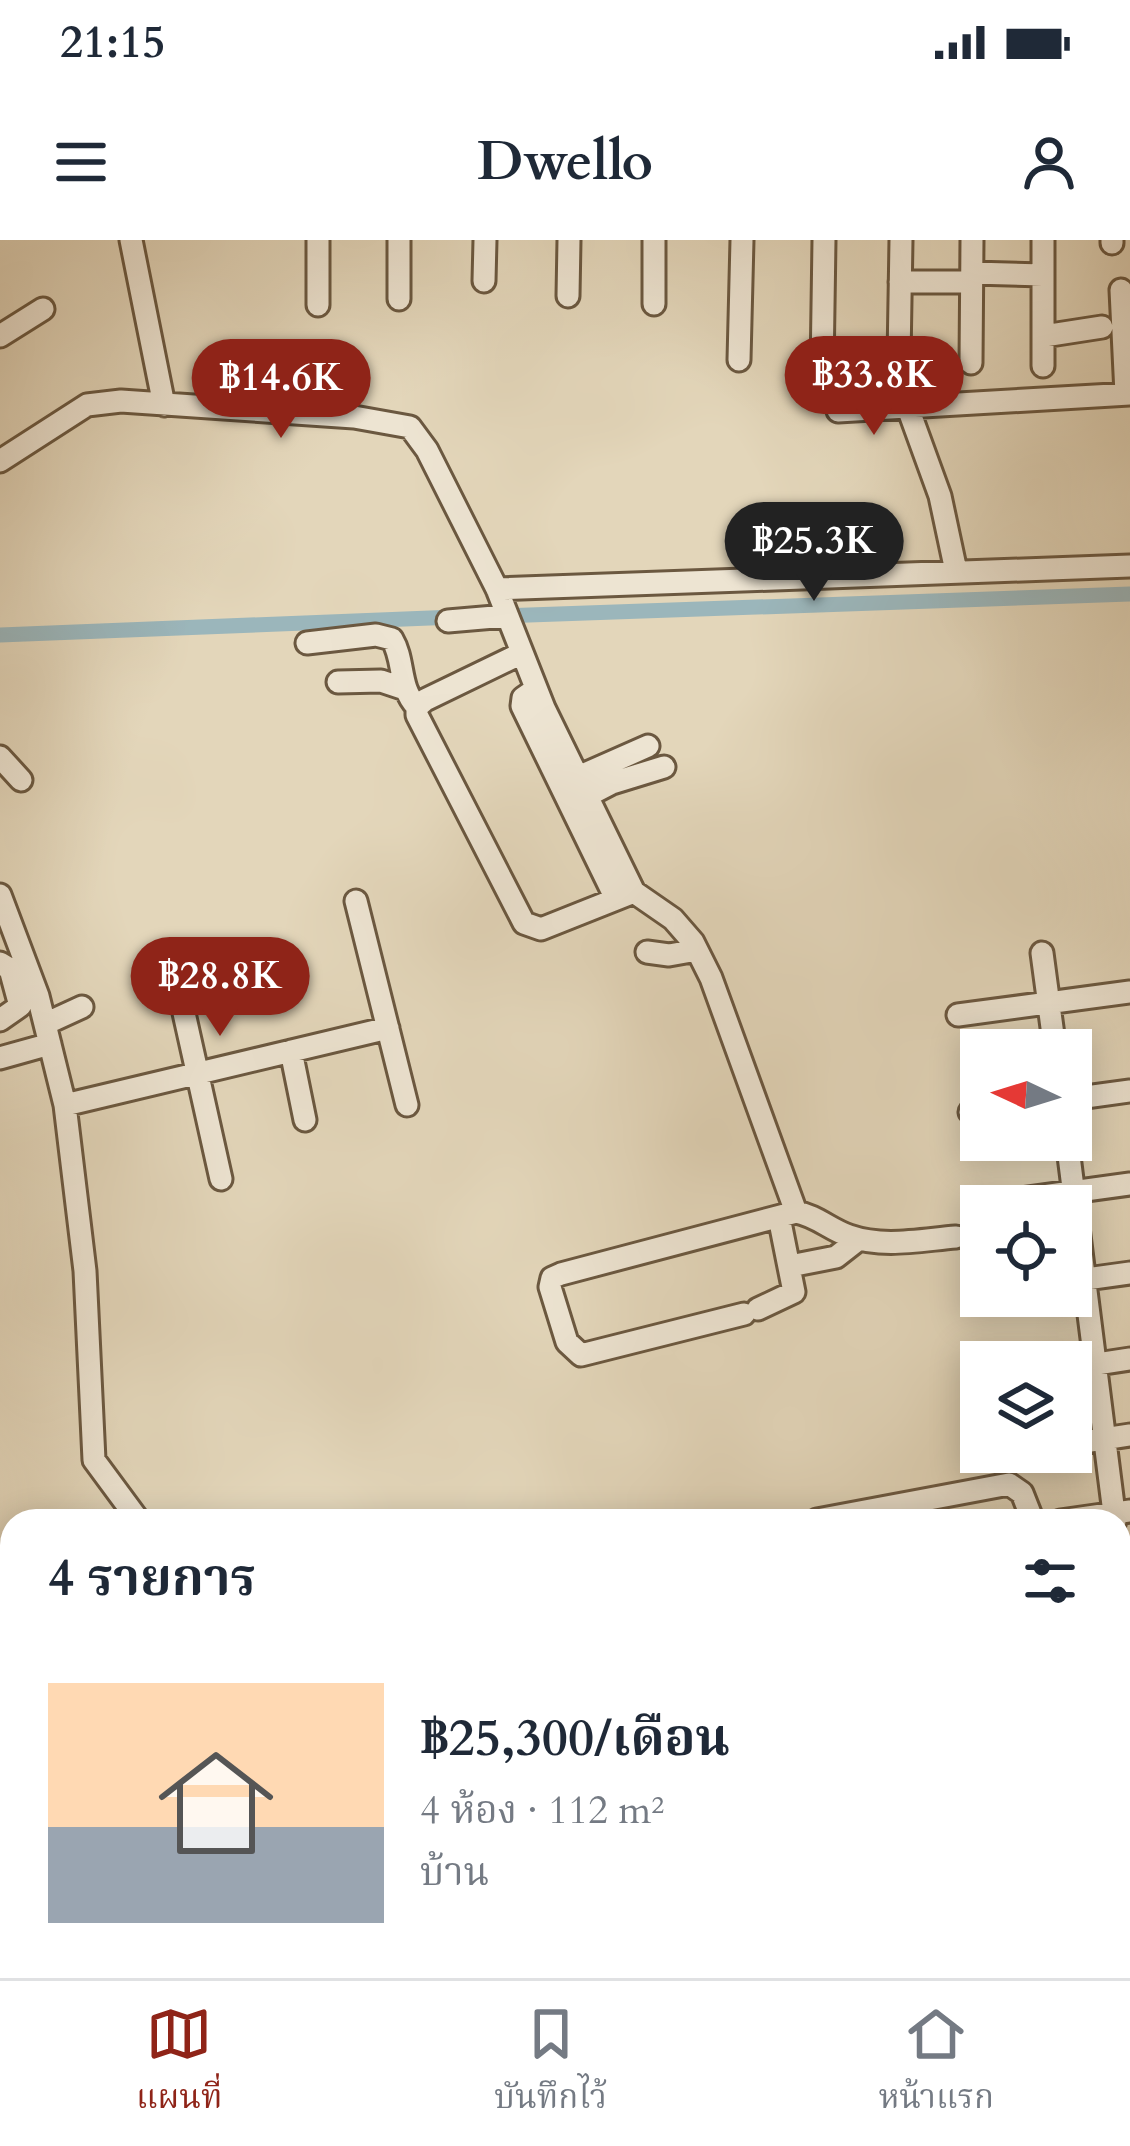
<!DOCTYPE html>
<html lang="th">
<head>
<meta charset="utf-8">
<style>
  :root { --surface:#fff; --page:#f2f2f3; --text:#1f2937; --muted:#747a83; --line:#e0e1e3; --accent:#8f2418 }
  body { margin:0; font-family:Cardo,"Noto Serif Thai",serif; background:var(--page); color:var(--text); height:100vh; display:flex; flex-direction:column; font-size:45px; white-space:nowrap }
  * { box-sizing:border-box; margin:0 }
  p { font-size:39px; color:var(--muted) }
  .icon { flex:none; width:66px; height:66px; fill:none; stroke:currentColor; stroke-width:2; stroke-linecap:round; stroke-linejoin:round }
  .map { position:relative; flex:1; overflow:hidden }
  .side { position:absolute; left:0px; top:1269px; width:1131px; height:471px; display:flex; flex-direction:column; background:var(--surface); border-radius:36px 36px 0 0; box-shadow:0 6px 30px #0003 }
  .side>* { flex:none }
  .needle { width:78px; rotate:274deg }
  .buttons { position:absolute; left:960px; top:789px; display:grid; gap:24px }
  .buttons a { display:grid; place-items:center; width:132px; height:132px; border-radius:0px; background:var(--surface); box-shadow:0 6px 30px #0003; font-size:60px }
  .price { position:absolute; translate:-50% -102px; padding:0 27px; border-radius:42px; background:var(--accent); color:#fff; font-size:39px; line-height:78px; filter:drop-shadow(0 3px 6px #0008) }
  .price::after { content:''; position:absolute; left:50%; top:72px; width:36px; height:27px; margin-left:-18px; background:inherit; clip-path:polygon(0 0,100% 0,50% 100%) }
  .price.selected { background:#222; color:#fff }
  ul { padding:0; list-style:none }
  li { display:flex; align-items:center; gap:36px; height:300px; padding:0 48px }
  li+li { border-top:3px solid var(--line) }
  li span { display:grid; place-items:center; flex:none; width:336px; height:240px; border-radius:0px; color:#555 }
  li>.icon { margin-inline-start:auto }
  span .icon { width:144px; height:144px; fill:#fffc; stroke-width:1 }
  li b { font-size:51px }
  h2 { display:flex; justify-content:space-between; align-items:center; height:144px; padding:0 48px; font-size:51px }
  .status { display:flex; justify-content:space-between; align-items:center; height:84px; padding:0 60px; background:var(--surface); direction:ltr }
  .status svg { height:33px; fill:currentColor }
  header { display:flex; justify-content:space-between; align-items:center; height:156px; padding:0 48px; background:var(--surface); font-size:54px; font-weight:800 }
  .menu { display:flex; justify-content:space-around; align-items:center; height:168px; border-top:3px solid var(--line); background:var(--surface); font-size:33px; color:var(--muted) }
  .menu a { display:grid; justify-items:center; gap:6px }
  .menu .selected { color:var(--accent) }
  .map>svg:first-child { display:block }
</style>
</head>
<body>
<div class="status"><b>21:15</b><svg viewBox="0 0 49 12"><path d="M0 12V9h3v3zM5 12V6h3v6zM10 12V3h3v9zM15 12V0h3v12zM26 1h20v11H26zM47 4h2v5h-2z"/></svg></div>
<header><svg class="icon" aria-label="menu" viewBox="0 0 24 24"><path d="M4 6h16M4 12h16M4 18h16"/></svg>Dwello<svg class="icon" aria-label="person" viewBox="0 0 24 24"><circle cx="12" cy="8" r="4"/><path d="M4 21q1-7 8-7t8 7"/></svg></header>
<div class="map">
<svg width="1130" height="1738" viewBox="0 0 1130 1738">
  <rect width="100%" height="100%" fill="#e3d6ba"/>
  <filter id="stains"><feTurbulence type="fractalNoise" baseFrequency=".00167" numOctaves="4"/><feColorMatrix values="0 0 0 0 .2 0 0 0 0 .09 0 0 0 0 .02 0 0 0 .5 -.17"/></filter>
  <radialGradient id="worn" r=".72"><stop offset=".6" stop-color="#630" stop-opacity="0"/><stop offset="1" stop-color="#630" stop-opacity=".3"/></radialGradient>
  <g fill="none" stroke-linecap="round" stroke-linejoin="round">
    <path stroke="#9bb6bb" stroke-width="15" d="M503 376 1130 354
      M0 395 455 377
      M196 1738 224 1728"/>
    <defs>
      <path id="minor" d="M131 0 164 165
        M901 0 899 119 905 158
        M1043 0V126
        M1112 0V3
        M972 33 1043 35
        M484 41 485 0
        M900 42H972
        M1121 50 1126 154
        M568 56 569 0
        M399 59V0
        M654 64V0
        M318 65V0
        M0 96 43 69
        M1044 96 1102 87
        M739 120 742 0
        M971 123 972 0
        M822 132 824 0
        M908 168 940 256 956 331
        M838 171 1130 154
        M0 221 87 165 121 161 354 177 410 187 427 210 497 349 544 468 634 652 673 679 693 702 711 738 796 972
        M497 349 1130 326
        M448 381 506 376
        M307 403 376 395 392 399C405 421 398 447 417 467
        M520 414 425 460 417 467V475L524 683 541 689 634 652
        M338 442 381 441 405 449
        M536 449 523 458 522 466 616 659
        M0 517 21 540
        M578 537 648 506
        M587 556 612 543 664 527
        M0 655 38 756 65 865 85 1031 94 1220 139 1281
        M356 661 407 865
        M647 712 669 715 697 710
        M1042 713 1055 810
        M0 723 10 729 20 766 0 780
        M184 773 221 939
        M958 775 1130 752
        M45 784 82 767
        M291 811 305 880
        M0 818 50 804
        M1071 859 1130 851
        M65 865 388 788
        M970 872 981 871
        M1067 900 1115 1281
        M984 964 1130 944
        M790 1026 836 1017 859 999
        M1072 1041 1130 1033
        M758 1069 794 1052 779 977
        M744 1074 581 1115 567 1102 550 1047 552 1038 561 1034 796 972C817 976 829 989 849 996 883 1008 920 1000 956 997
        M1071 1128 1130 1119
        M1071 1204 1130 1195
        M817 1280 1009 1244 1022 1253 1033 1281
        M1060 1281 1130 1271
        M1119 1317V1347
        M1119 1416 1130 1422
        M0 1583 12 1578
        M0 1689 12 1684
        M1045 1728V1738
        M305 1738 306 1728
        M346 1738V1728
        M864 1738V1728"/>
    </defs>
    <use href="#minor" stroke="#6b5840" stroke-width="27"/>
    <use href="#minor" stroke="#ede4d2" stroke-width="21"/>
  </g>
  <rect width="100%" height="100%" filter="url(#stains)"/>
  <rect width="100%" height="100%" fill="url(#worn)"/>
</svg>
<div class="buttons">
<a><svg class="needle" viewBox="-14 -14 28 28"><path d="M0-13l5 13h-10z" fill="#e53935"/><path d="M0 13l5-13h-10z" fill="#747a83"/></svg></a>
<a><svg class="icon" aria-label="locate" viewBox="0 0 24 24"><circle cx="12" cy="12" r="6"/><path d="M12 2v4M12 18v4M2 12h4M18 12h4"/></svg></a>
<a><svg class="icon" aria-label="layers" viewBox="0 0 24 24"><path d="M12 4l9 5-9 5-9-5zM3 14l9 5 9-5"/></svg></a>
</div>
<b class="price" style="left:874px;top:198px">฿33.8K</b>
<b class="price" style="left:281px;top:201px">฿14.6K</b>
<b class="price selected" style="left:814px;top:364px">฿25.3K</b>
<b class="price" style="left:220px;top:799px">฿28.8K</b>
<section class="side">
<h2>4 รายการ<svg class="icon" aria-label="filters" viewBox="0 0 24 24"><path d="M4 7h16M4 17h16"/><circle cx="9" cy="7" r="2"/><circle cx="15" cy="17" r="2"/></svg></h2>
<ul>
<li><span style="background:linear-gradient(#ffd9b3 60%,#9aa5b1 0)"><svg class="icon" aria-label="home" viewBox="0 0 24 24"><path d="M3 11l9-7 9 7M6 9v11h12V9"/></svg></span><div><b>฿25,300/เดือน</b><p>4 ห้อง · 112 m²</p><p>บ้าน</p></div></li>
</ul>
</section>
</div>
<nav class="menu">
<a class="selected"><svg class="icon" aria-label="map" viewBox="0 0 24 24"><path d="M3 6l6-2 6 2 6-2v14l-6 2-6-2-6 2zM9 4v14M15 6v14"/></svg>แผนที่</a>
<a><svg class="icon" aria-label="saved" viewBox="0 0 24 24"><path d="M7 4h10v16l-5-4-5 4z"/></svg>บันทึกไว้</a>
<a><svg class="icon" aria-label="home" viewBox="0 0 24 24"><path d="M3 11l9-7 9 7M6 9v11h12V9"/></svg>หน้าแรก</a>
</nav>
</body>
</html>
